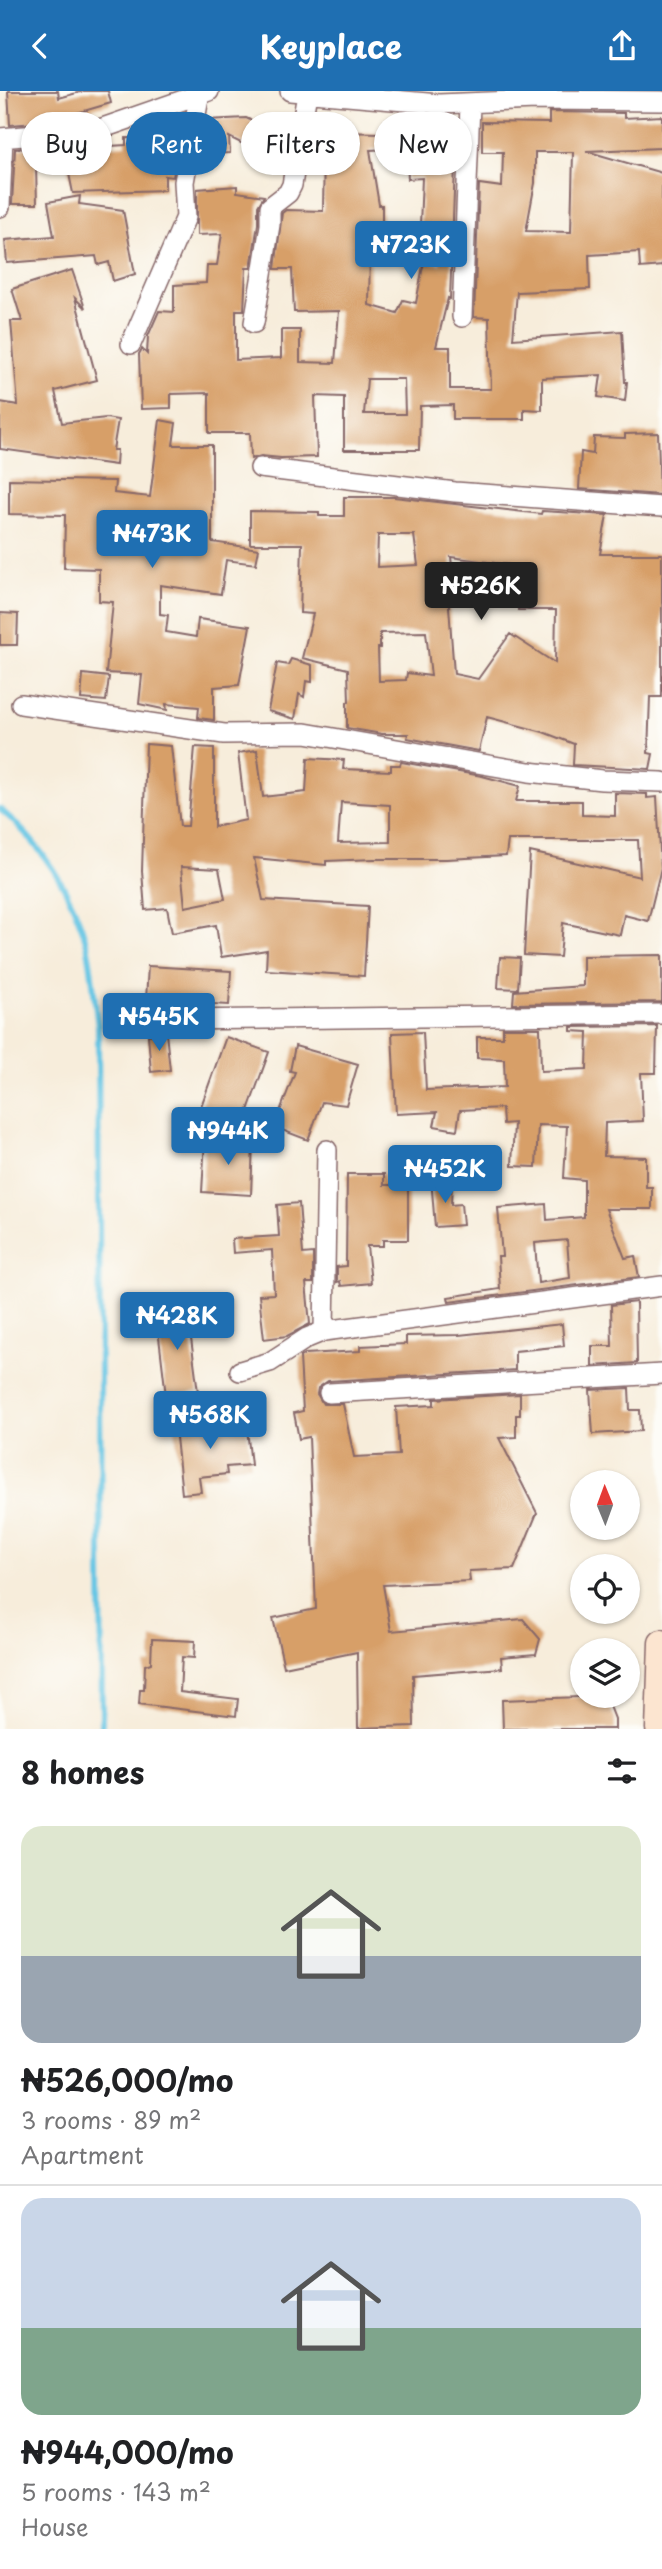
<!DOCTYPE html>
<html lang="en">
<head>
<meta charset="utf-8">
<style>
  :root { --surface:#fff; --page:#f6f6f6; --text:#202124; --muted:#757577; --line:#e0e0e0; --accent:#1f6fb2 }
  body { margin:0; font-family:"Playpen Sans",sans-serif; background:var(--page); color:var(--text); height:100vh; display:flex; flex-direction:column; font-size:26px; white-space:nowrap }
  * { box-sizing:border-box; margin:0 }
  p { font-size:23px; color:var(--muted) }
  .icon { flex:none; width:38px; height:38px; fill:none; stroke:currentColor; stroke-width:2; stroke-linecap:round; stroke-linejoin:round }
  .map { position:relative; height:1638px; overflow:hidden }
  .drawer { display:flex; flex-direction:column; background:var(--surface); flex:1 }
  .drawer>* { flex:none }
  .banner { position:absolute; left:21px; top:21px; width:621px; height:63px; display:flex; gap:14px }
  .needle { width:46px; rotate:359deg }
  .fabs { position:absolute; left:570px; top:1379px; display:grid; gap:14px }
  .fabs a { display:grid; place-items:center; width:70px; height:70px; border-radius:50%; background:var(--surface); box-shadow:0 2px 5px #0004; font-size:35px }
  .price { position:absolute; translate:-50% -60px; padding:0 16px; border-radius:7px; background:var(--accent); color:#fff; font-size:23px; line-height:46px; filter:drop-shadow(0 2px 4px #0008) }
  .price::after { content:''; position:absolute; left:50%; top:42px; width:21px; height:16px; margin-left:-10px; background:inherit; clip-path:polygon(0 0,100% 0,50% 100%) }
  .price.on { background:#222; color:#fff }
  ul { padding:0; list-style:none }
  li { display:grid; align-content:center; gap:14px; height:371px; padding:0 21px }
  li+li { border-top:2px solid var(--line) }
  li span { display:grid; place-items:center; height:217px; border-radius:21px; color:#555 }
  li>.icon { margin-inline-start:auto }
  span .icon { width:126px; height:126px; fill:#fffc; stroke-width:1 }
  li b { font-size:30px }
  h2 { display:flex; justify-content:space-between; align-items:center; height:84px; padding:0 21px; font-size:30px }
  .pill { padding:0 24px; border-radius:32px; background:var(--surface); box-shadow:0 2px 5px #0004; font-size:24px; line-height:63px }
  .pill.on { background:var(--accent); color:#fff }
  header { display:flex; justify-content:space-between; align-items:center; height:91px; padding:0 21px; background:var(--accent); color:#fff; font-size:32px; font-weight:700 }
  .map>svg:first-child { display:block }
</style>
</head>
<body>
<header><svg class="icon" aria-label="back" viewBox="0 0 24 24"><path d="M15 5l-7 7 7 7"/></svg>Keyplace<svg class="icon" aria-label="share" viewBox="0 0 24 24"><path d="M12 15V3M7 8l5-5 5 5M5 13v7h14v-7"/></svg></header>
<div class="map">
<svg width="662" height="1638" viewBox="0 0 662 1638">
  <rect width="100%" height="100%" fill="#fdfcf7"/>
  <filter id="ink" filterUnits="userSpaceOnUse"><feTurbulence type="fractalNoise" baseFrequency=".0143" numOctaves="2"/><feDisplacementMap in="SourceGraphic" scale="14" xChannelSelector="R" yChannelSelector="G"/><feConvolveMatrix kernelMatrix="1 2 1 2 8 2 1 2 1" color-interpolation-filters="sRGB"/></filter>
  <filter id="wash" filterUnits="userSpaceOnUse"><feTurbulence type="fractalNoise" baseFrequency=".00686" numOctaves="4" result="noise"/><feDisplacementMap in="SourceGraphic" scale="28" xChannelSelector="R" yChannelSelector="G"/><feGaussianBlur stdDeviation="1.57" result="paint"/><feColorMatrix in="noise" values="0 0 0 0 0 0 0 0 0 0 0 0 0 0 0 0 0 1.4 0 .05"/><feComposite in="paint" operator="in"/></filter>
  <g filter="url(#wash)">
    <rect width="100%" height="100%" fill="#f7eddb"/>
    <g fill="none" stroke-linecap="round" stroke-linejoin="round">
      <path stroke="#66c6e4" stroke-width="6" d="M0 718C40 751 74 803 87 854 93 880 94 908 98 935L102 1638"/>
    </g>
    <g id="blocks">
      <path fill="#d79f68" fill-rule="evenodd" d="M8 0H58L59 7 84 0H108L111 12 60 27V30L10 34Z
        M549 21 624 22V27L662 25V57L586 60 662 82V175L640 177 639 161 589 164 590 198 517 201 513 248 622 240 625 291H627L625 310 598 306 601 284 542 287V319L524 318V328H453V314L420 315 419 359H344V306L315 305 317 366 281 367 261 365 251 368 250 342H209V302L171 303V317L141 318 139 263 142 258 147 263 148 245 159 220 174 221V194L206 192 207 174H217L222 143 197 144V98L237 95V101L264 105 258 115V133L251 177H246L244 219H236V269L281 267V239H300V271L335 272 339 220 294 221 292 178H275L282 122 286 119 323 120 324 61H310L316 26H338V41L381 42V39L447 36 449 74H455L450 208 448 207 436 256H450V298H491L489 227 474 226 479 93 502 96 503 61H482V31L549 32ZM406 57 408 88 422 87 420 134 442 135 440 173 424 170 416 212 403 209 397 222 369 214 370 159H382V114H379L370 59ZM535 61H573L571 141 526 140 535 92ZM367 288H404L405 323H364Z
        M246 27 280 43 269 66 229 46 230 62 210 63 207 29Z
        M126 47 179 49 173 86 165 85V99L73 102 67 73 94 67 93 56 126 54Z
        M59 54 62 73 36 76 37 113H12L15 58Z
        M80 105 79 113 123 119 135 183 113 190 109 171 98 174 96 165 7 172 5 149 54 145 48 111Z
        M72 179 85 217 75 207 97 289 55 300 62 332 106 327 118 329 113 359H117L116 374 0 358V311L18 314 11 230H22L12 198Z
        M160 329 176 332 173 354H212V451L259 458 256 473 226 469 221 503 160 494V523L168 524 166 541 196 546 198 528 250 535 239 594 214 596V629L198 627 199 616 166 613 167 619 139 613 142 584 106 582 113 511 99 510V478L64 477 65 424 9 423V388L115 390 114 402 150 406Z
        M658 342 660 404 579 398 581 361 593 363 594 346 625 347V343Z
        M344 406H394L541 423 542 420 607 424 600 463H662V606H650L648 662 653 663 650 678 573 674 574 653 543 641 487 626 479 660 407 647 408 643H382L347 637V611H349L348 578 302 567 313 523 300 522 302 453H250V420L319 421V425H344ZM378 444H414L418 474 377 476ZM451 466 518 475V519H556L555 572 510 543 478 588 454 583 448 502H455ZM426 541 431 585 407 582 406 589 379 590 378 557H380V542Z
        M0 522 18 523 17 554H0Z
        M291 568 312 574V591L306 590 304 606 299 603 295 628 268 620 277 572 288 574Z
        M83 583 109 586 106 610 81 608Z
        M146 653 171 655 180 735H188L195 656 214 657V736L246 729 238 662 257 659 263 706 306 701 308 667 344 669 343 678 391 680V674H400L401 671 482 685 520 695 516 710H582V724L615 725V702L647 703V707L657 706 661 777 648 830 624 824 620 844 563 832 560 866 524 864 530 761 640 786 638 749H508L506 765 446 768H374L326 770V774L254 767 263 809 368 815 364 885 266 879 267 859 221 866 216 834 172 842 167 817 145 819 142 780ZM341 711 390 714V751L338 752ZM181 776 219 778 225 808 185 816Z
        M662 864V911L513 913 514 900 583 895V865Z
        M500 866 520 867 518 898 498 897Z
        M148 875 231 880 229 914 146 909Z
        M657 935 656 982H641L643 1030 605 1032 604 1065 646 1066V1096H652V1118H606L625 1167 635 1165 639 1186 449 1211 448 1206 500 1198 498 1165H502L498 1117 546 1113 547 1129 584 1126V1089L564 1087 567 1035 538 1034 536 1076 512 1075 514 1032 503 1033 502 1017 460 1019 457 1039 434 1035 437 1021 396 1023 392 942 423 941 426 999 505 996 504 968 477 967V946H503V937H540L541 980 587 978 588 941 571 940V936ZM567 1149 570 1187 538 1192 535 1152Z
        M166 942 170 979 151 981 148 944Z
        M226 946 269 961 242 1036 199 1021Z
        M295 955 358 973 346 1014 322 1011 308 1049 274 1036 295 981 290 980Z
        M205 1049 253 1051 251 1104 202 1101Z
        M347 1083H384V1094H408V1149H383V1155H367L371 1192 341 1195 340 1190 337 1191V1176L346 1175Z
        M431 1087 452 1089 451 1114 461 1113 463 1134 435 1136Z
        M299 1112 303 1163 313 1162V1192H306L310 1233 287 1245 264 1248 259 1204 274 1203 272 1159 233 1162 232 1148 279 1145 277 1114Z
        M636 1211 637 1272 592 1275V1255H612L611 1214Z
        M187 1217 198 1301 166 1305 156 1221Z
        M562 1233 564 1255 515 1260V1279L328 1290 318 1297 317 1303 323 1313H343L354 1366 399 1364 396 1316 434 1314V1308L520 1303V1324H516V1346L499 1347 537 1422 514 1478 469 1480 470 1490 383 1494 391 1540 523 1528 540 1548 536 1563 501 1566 502 1577 413 1584 414 1635 358 1637 357 1561 284 1576 273 1527 316 1518 309 1346 299 1348 294 1322 303 1320 300 1266 305 1263 360 1260V1255L406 1253V1245L459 1244Z
        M629 1297 630 1319H640L641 1340 593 1343 590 1299Z
        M246 1329 251 1374 226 1376 227 1383 199 1386 201 1401 182 1403 175 1337Z
        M152 1548 195 1550 194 1567 182 1566 180 1601 238 1608 236 1625 139 1613 140 1599H144L145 1574 151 1572Z
        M606 1605 615 1628V1638H503L502 1609Z"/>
    </g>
  </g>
  <g filter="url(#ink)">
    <use href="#blocks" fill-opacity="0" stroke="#876769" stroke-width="2"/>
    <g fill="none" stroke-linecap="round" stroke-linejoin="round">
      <defs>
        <path id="street" d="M290 0 439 13 536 9 662 10
          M0 47 97 39 209 0
          M0 116 3 47
          M462 226 470 13
          M254 232 270 134V116L288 102 292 94 307 2
          M131 253 186 126 184 91 200 1
          M260 377 455 401 662 416
          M21 613 224 643 305 642 529 681 602 689 662 691
          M176 929 662 923
          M324 1240 327 1059
          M240 1280 270 1271 307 1247 324 1240 662 1195
          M329 1302 662 1283"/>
        <path id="secondary" d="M659 1638 662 1552"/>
      </defs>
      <use href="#street" stroke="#876769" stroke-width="22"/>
      <use href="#secondary" stroke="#876769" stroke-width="29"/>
      <use href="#street" stroke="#fff" stroke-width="19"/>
      <use href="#secondary" stroke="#fce5d0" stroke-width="26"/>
    </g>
  </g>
</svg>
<div class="fabs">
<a><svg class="needle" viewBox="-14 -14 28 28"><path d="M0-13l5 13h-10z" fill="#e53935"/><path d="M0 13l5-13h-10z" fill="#757577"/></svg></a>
<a><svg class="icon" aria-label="locate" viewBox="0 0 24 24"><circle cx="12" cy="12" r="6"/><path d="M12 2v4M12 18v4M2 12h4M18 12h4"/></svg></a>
<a><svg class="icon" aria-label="layers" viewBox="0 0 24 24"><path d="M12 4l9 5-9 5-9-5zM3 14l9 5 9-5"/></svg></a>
</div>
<b class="price" style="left:411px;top:190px">₦723K</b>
<b class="price" style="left:152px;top:479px">₦473K</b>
<b class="price on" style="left:481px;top:531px">₦526K</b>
<b class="price" style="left:159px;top:962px">₦545K</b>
<b class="price" style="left:228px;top:1076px">₦944K</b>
<b class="price" style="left:445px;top:1114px">₦452K</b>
<b class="price" style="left:177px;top:1261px">₦428K</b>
<b class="price" style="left:210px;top:1360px">₦568K</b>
<div class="banner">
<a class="pill">Buy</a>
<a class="pill on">Rent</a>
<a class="pill">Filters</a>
<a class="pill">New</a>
</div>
</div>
<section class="drawer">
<h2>8 homes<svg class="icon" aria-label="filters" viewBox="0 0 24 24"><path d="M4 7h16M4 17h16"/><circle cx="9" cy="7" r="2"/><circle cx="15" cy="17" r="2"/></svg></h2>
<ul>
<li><span style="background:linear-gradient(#dfe7d0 60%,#9aa5b1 0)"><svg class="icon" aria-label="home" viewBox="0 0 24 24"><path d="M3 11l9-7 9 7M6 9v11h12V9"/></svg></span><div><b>₦526,000/mo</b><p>3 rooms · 89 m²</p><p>Apartment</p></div></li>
<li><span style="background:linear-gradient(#c9d6e8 60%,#7fa58c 0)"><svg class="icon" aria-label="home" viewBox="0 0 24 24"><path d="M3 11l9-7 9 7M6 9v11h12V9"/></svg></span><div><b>₦944,000/mo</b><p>5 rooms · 143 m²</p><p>House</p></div></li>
</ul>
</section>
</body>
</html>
